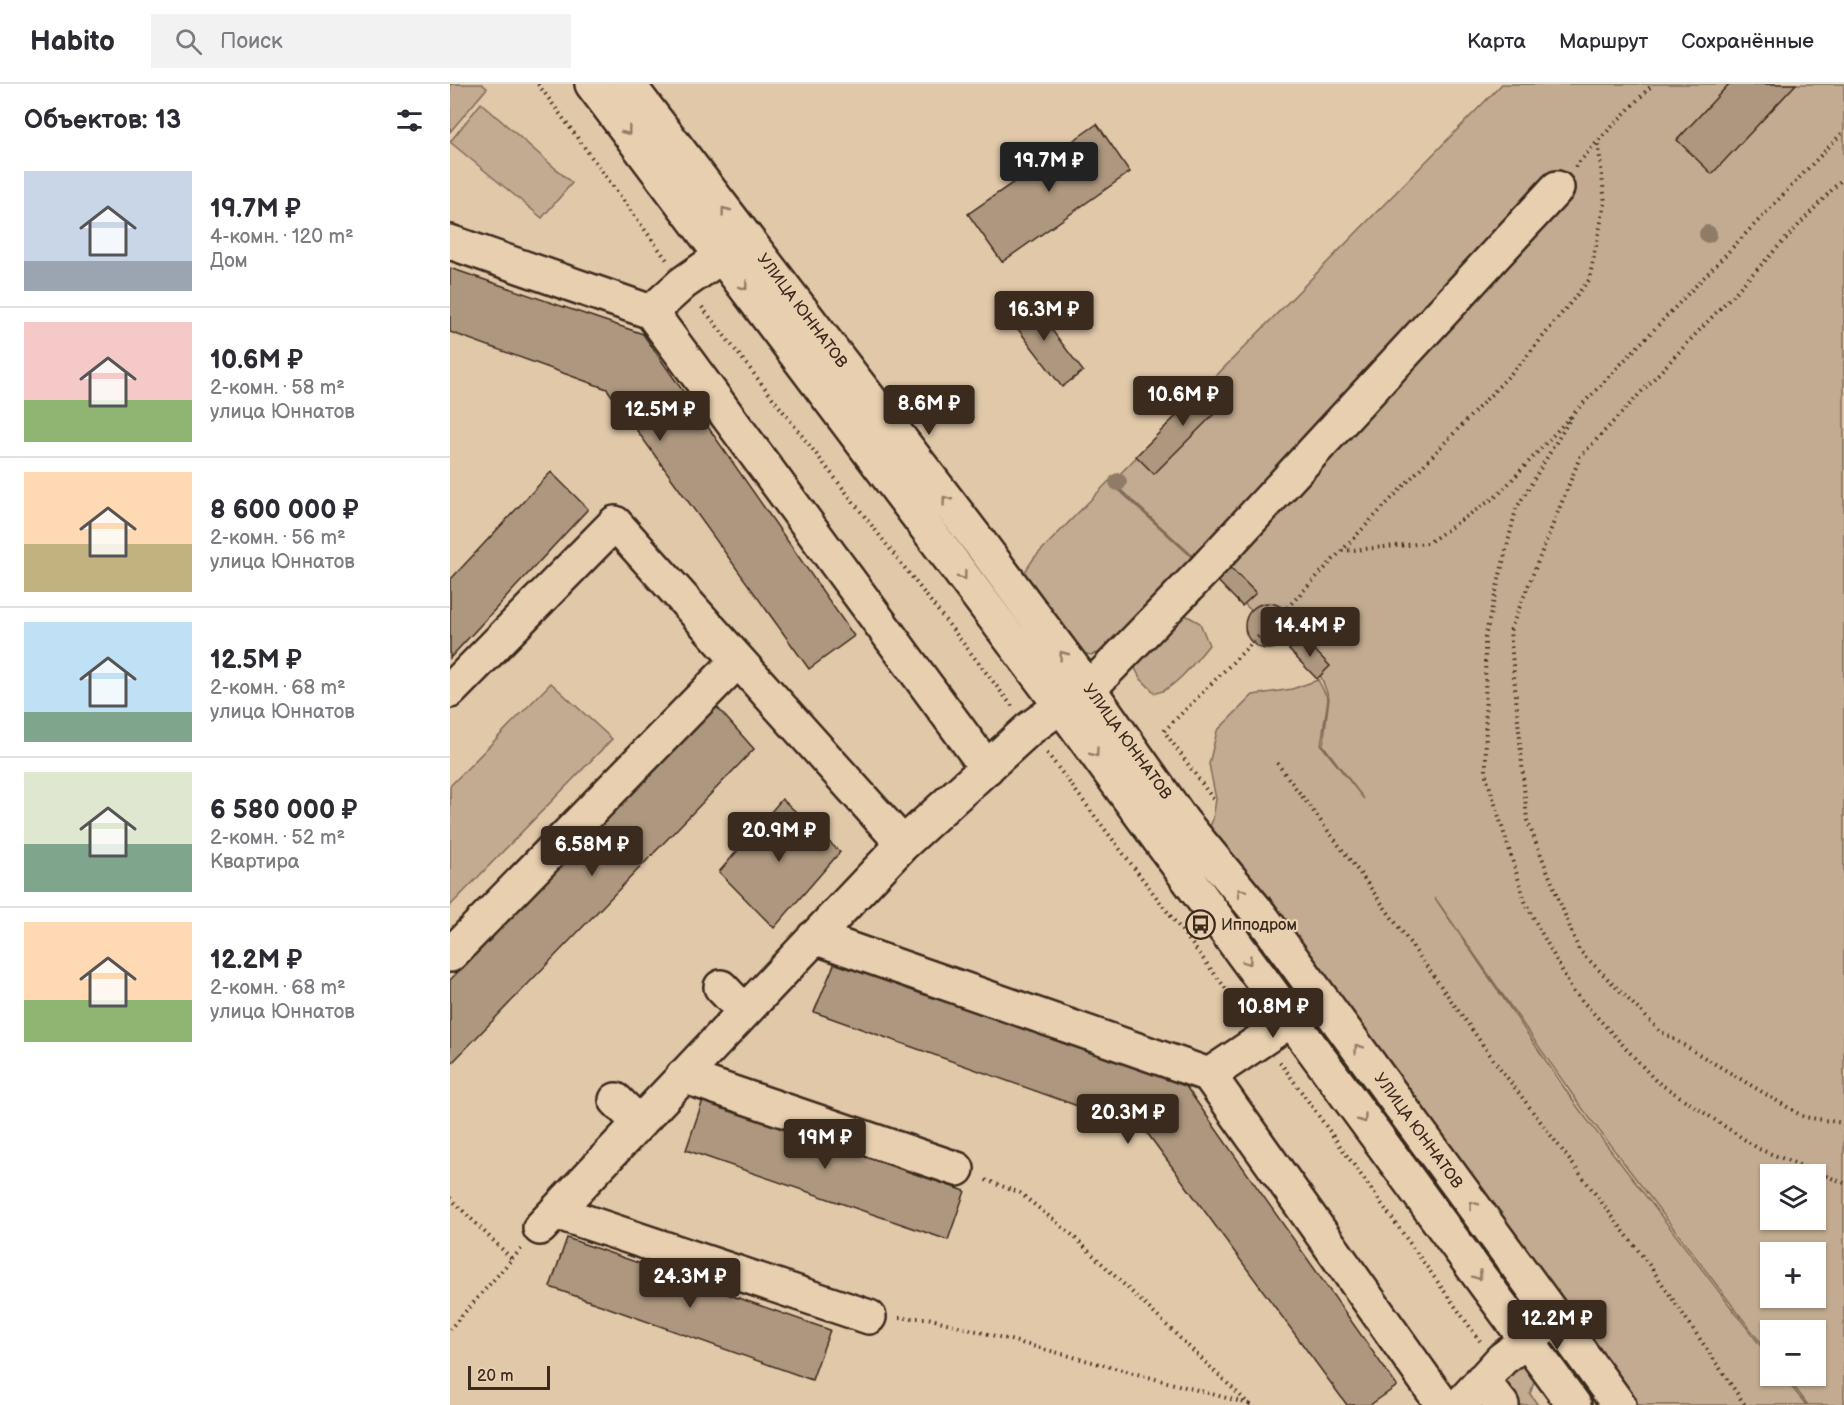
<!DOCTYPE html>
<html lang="ru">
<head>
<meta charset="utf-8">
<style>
  :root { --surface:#fff; --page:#f2f2f3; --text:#2b2b33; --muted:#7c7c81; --line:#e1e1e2; --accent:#3b2a1e }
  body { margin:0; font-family:"Balsamiq Sans",sans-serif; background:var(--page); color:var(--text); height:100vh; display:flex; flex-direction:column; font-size:22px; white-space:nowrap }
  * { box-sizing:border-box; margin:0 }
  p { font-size:20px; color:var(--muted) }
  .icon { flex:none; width:33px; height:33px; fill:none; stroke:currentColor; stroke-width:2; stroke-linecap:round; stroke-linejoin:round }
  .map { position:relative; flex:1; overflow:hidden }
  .details { display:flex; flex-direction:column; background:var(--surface); width:450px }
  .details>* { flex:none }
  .controls { position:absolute; left:1310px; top:1080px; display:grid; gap:12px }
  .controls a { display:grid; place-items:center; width:66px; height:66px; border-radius:0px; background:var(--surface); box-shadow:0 2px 4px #0004; font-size:30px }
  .scale { position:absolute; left:18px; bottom:15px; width:82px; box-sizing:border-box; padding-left:6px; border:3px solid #3b2a1e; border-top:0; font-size:16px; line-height:21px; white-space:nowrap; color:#3b2a1e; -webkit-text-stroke:4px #e7cfaf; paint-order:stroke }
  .price { position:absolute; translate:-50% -51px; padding:0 14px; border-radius:6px; background:var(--accent); color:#fff; font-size:20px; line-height:39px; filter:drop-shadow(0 2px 3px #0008) }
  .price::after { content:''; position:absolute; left:50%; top:36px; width:18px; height:14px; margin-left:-9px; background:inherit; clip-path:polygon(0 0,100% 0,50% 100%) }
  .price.current { background:#222; color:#fff }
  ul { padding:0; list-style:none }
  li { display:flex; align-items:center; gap:18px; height:150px; padding:0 24px }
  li+li { border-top:2px solid var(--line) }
  li span { display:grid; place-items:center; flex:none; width:168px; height:120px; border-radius:0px; color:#555 }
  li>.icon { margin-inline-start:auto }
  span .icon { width:72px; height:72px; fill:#fffc; stroke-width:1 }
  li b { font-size:26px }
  h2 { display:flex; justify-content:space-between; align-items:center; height:72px; padding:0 24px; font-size:26px }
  header { display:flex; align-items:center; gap:36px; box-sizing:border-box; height:84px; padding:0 30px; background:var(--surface); border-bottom:2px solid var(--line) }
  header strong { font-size:28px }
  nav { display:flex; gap:33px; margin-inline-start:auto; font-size:21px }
  .search { width:420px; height:54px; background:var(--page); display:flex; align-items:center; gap:15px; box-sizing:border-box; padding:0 21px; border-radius:0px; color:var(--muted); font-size:22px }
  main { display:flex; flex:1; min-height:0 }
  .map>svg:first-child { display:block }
</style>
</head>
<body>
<header>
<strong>Habito</strong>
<div class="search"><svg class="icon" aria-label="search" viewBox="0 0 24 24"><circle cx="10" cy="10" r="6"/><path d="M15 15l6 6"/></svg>Поиск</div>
<nav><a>Карта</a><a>Маршрут</a><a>Сохранённые</a></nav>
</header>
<main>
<section class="details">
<h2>Объектов: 13<svg class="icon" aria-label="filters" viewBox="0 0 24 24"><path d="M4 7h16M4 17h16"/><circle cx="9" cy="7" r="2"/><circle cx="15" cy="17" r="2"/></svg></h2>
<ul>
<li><span style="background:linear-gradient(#c9d6e8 75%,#9aa5b1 0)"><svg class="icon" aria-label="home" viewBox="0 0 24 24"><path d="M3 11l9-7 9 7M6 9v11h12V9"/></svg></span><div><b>19.7M ₽</b><p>4-комн. · 120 m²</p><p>Дом</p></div></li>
<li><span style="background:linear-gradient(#f6c9c9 65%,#8fb573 0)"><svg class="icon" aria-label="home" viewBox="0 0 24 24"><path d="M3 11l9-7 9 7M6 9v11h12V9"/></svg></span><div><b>10.6M ₽</b><p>2-комн. · 58 m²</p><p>улица Юннатов</p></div></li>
<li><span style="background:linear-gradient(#ffd9b3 60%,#c2b280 0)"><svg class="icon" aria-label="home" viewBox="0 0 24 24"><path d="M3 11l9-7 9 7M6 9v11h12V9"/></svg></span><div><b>8 600 000 ₽</b><p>2-комн. · 56 m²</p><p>улица Юннатов</p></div></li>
<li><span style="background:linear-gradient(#bfe0f5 75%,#7fa58c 0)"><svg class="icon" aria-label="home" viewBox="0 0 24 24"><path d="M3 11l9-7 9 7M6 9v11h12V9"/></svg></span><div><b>12.5M ₽</b><p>2-комн. · 68 m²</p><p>улица Юннатов</p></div></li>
<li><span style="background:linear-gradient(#dfe7d0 60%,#7fa58c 0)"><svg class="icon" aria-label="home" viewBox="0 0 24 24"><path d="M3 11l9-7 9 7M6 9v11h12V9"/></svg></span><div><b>6 580 000 ₽</b><p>2-комн. · 52 m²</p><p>Квартира</p></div></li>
<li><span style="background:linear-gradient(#ffd9b3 65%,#8fb573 0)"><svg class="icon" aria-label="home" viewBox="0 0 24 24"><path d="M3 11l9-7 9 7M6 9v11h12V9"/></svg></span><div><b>12.2M ₽</b><p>2-комн. · 68 m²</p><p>улица Юннатов</p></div></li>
</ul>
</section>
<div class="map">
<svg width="1394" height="1321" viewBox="0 0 1394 1321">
  <rect width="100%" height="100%" fill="#e0c8a9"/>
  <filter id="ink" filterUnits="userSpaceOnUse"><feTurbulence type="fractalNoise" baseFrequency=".0167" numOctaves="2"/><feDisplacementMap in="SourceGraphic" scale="12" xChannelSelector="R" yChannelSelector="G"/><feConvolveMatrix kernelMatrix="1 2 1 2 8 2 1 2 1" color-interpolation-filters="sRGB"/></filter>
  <g filter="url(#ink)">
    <path fill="#c2ab90" stroke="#7e6a57" stroke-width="1.5" fill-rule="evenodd" d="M0 0H32L37 4 0 48Z
      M1052 0H1394V1321H1358L1336 1292H1365V1246H1320V1271L1129 1020 985 814 1126 1021 1320 1274V1292H1333L1356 1321H1169L753 761 763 735 766 715 759 680 767 647 803 611 842 605 868 596 878 615 871 661 914 715 873 661 879 614 871 593 768 495 662 398ZM1320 1090H1365V1136H1320ZM1320 1168H1365V1214H1320Z
      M31 19 122 99 92 134 0 58Z
      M659 397 746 477 652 568 641 571 628 568 583 515 574 489 584 474Z
      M732 529 750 539 759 561C747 575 723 608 705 609L690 594 683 580Z
      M101 599 162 655 0 822V702Z
      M1075 1281 1088 1287 1080 1310 1088 1321H1068C1060 1311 1054 1303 1056 1290L1068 1282Z"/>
    <path fill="#ad977e" stroke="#3b2a1e" stroke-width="1.5" d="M1279 0H1346L1262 90 1227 56Z
      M647 40 680 88 552 178 518 130Z
      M0 184 193 250 404 552 359 585 157 305 0 248Z
      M576 212 633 287 612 303 555 228Z
      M762 296 780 314 704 390 686 372Z
      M101 388 138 425 0 574V496Z
      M777 480 806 509 792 522 764 493Z
      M795 542a23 23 0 1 1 46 0a23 23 0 1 1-46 0Z
      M852 553 880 582 867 595 839 566Z
      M266 622 304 665 0 981V896Z
      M332 715 390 768 324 844 269 788Z
      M386 876 730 994 947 1302 920 1321H897L695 1046 364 928Z
      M253 1016 515 1107 498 1156 236 1066Z
      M117 1154 380 1246 362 1296 100 1203Z"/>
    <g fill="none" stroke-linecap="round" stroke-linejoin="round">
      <defs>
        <path id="minor" d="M0 158 201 228 233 199 295 156
          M201 228 537 684
          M639 605 755 485 1107 104
          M0 607 165 439 453 760
          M364 853 759 991 993 1321
          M0 871 288 576
          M271 903 294 927
          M759 991 841 936
          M233 992 507 1085
          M166 1016 189 1039
          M106 1128 419 1233
          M90 1144 453 760 579 645 611 622
          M1032 1296 1052 1321
          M1010 1321 1052 1275 1106 1235"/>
        <path id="major" d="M142 0 611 622 1124 1321
          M178 0 533 463 639 605 733 738 811 832 1169 1321"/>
      </defs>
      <use href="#minor" stroke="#3b2a1e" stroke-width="38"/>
      <use href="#major" stroke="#3b2a1e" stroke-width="38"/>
      <path stroke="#3b2a1e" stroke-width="4" stroke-dasharray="1.5 4.5" stroke-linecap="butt" d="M88 0 217 176
        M1125 83 1148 57 1203 0
        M1394 93 1130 373 1060 547 1077 736 1129 866 1210 947 1354 1033 1394 1039
        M252 223 562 622
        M1125 327 1066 425 1035 553 1036 691 1076 820 1123 907 1206 997 1309 1065 1394 1099
        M1125 328 1394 47
        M892 467 978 459 1048 411 1120 333
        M597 669 795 930
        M827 679 912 792 1043 975 1200 1182 1295 1321
        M763 715 714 647 835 526 1073 277 1139 196 1155 119 1148 57
        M830 978 1030 1257
        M0 1114 62 1175 0 1245
        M62 1175 72 1164
        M449 1234H478L799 1320 621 1150 570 1109 533 1095"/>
      <use href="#minor" stroke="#e7cfaf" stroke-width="33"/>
      <use href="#major" stroke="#e7cfaf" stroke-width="33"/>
    </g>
    <g fill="#907c66">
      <circle cx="1258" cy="150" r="9"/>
      <circle cx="668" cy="398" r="9"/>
    </g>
    <defs><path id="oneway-chevron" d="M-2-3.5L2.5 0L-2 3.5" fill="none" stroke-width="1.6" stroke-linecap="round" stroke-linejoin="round" transform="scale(1.5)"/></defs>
    <g stroke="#917c66">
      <use href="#oneway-chevron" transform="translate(177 47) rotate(53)"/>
      <use href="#oneway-chevron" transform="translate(275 127) rotate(-127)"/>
      <use href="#oneway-chevron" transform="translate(294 202) rotate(53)"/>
      <use href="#oneway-chevron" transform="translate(496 416) rotate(-127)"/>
      <use href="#oneway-chevron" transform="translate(513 492) rotate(53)"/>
      <use href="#oneway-chevron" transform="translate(613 571) rotate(-127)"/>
      <use href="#oneway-chevron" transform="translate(645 669) rotate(54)"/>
      <use href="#oneway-chevron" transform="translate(791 808) rotate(-129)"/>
      <use href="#oneway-chevron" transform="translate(798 877) rotate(54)"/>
      <use href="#oneway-chevron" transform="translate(908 964) rotate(-126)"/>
      <use href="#oneway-chevron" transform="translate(913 1035) rotate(54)"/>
      <use href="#oneway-chevron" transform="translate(1023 1121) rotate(-126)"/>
      <use href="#oneway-chevron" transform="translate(1028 1192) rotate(54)"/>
    </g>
  </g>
  <defs>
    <symbol id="bus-ring" viewBox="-11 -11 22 22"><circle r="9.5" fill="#e7cfaf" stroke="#3b2a1e" stroke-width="1.5"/><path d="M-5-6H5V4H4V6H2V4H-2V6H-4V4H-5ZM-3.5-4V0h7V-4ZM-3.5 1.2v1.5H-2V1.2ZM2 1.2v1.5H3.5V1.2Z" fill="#3b2a1e"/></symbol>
  </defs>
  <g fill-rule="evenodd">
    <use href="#bus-ring" x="734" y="824" width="33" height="33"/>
  </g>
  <g text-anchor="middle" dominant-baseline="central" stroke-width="4.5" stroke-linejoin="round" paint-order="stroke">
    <g font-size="16" fill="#3b2a1e" stroke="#e7cfaf">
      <text transform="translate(352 227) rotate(53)">УЛИЦА ЮННАТОВ</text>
      <text transform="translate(677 658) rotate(54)">УЛИЦА ЮННАТОВ</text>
      <text transform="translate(968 1047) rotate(54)">УЛИЦА ЮННАТОВ</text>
    </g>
    <g font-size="16" fill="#3b2a1e" stroke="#e7cfaf" text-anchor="start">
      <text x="771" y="841">Ипподром</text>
    </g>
  </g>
</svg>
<div class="controls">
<a><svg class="icon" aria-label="layers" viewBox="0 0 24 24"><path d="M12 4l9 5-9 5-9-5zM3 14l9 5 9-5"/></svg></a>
<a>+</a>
<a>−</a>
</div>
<div class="scale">20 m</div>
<b class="price current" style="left:599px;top:109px">19.7M ₽</b>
<b class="price" style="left:594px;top:258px">16.3M ₽</b>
<b class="price" style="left:733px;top:343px">10.6M ₽</b>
<b class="price" style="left:479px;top:352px">8.6M ₽</b>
<b class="price" style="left:210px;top:358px">12.5M ₽</b>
<b class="price" style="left:860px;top:574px">14.4M ₽</b>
<b class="price" style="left:329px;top:779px">20.9M ₽</b>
<b class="price" style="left:142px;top:793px">6.58M ₽</b>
<b class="price" style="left:823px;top:955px">10.8M ₽</b>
<b class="price" style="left:678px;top:1061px">20.3M ₽</b>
<b class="price" style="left:375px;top:1086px">19M ₽</b>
<b class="price" style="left:240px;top:1225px">24.3M ₽</b>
<b class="price" style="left:1107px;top:1267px">12.2M ₽</b>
</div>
</main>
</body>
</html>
